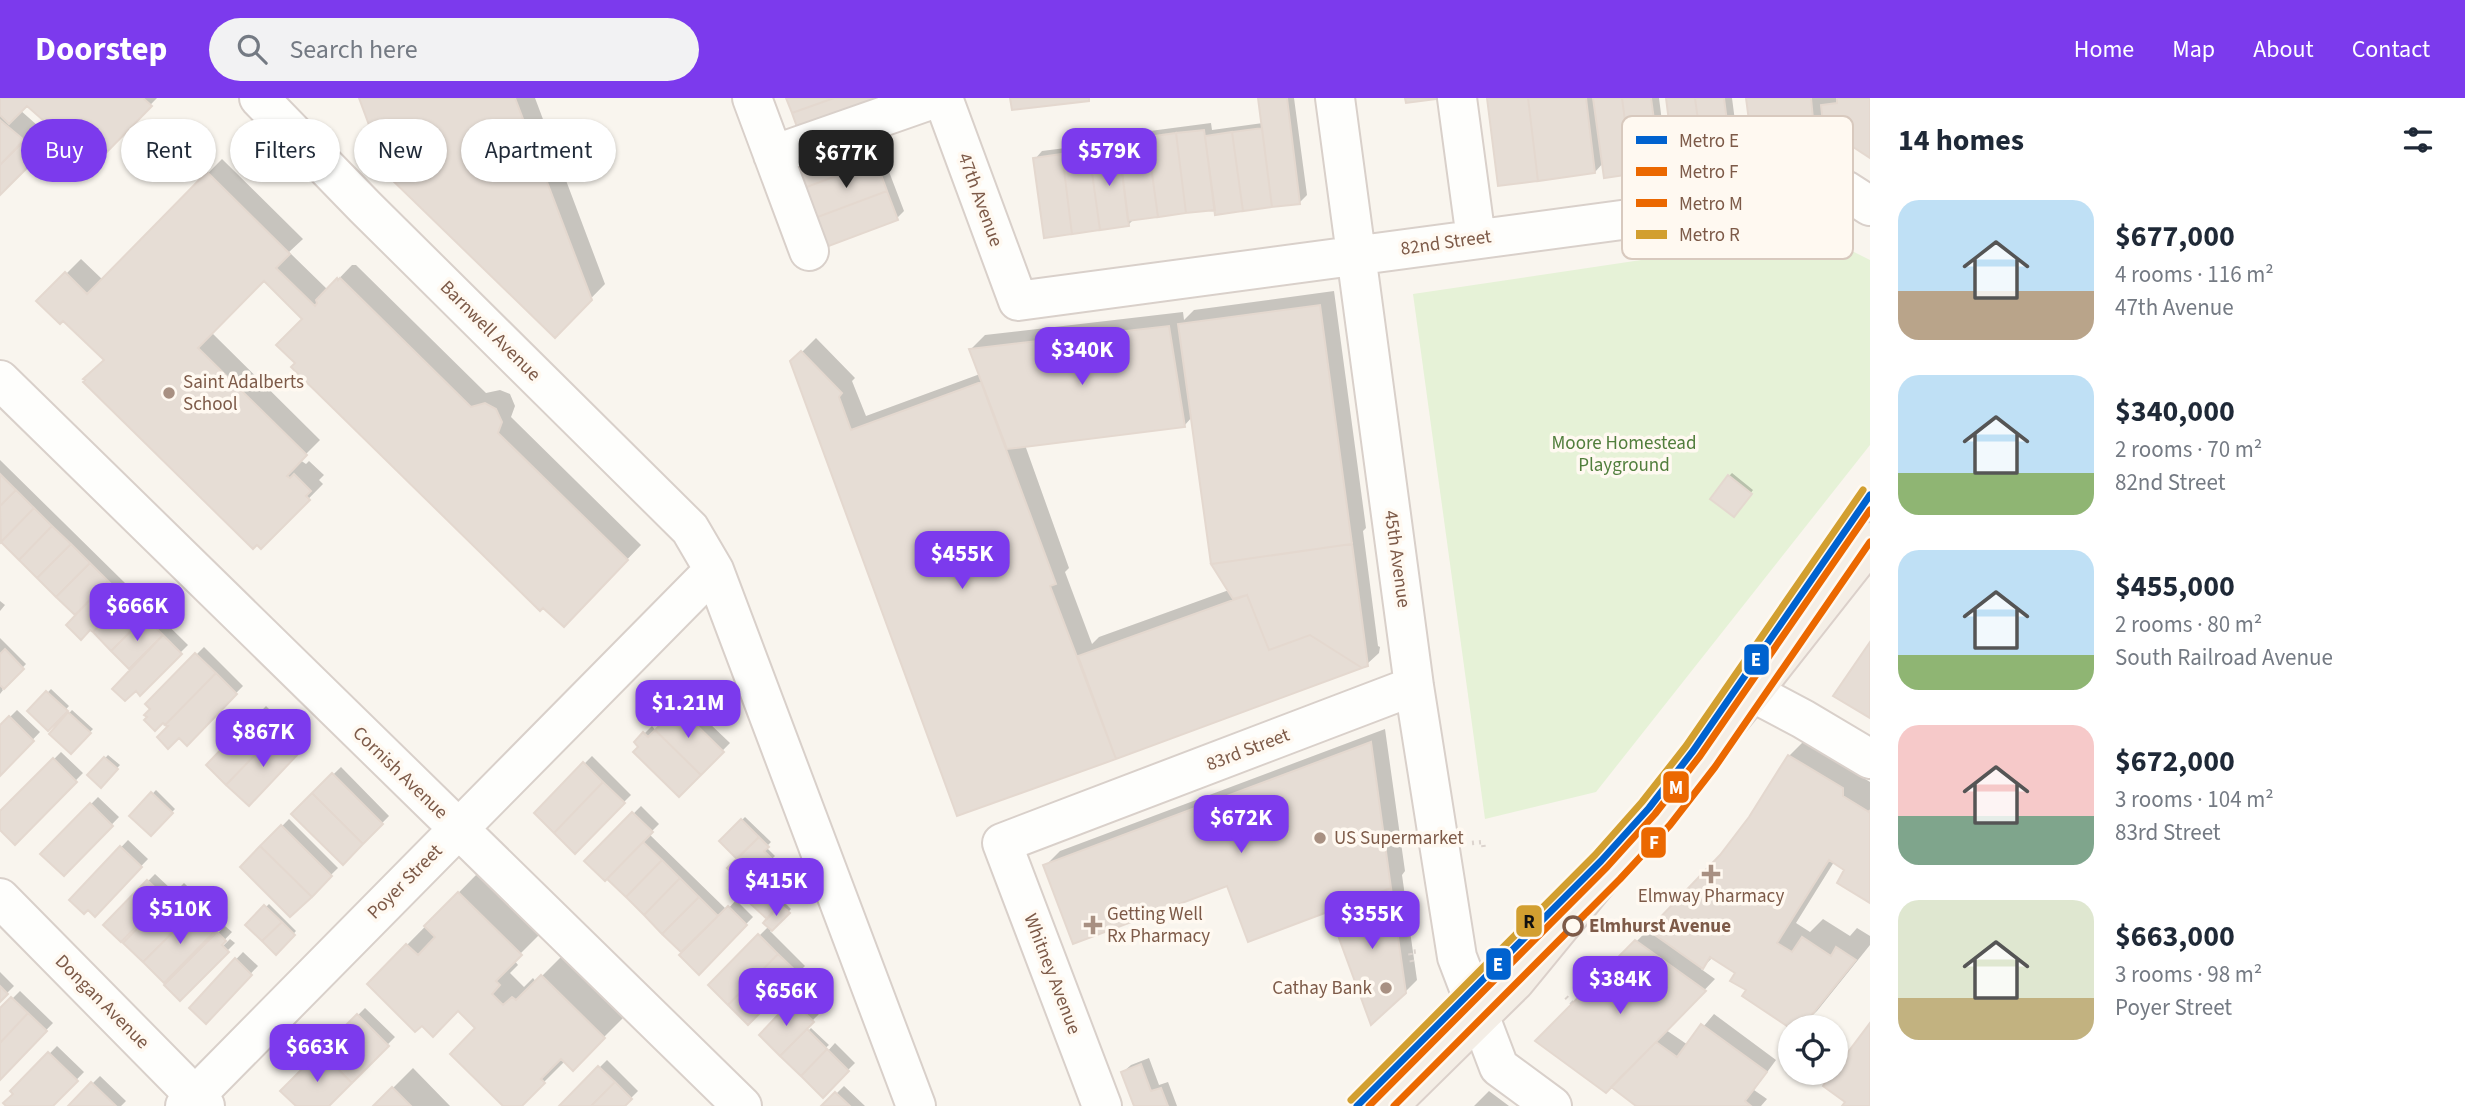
<!DOCTYPE html>
<html lang="en">
<head>
<meta charset="utf-8">
<style>
  :root { --surface:#fff; --page:#f2f2f3; --text:#1f2937; --muted:#747a83; --accent:#7c3aed }
  body { margin:0; font-family:"Source Sans 3",sans-serif; background:var(--page); color:var(--text); height:100vh; display:flex; flex-direction:column; font-size:26px; white-space:nowrap }
  * { box-sizing:border-box; margin:0 }
  p { font-size:23px; color:var(--muted) }
  .icon { flex:none; width:38px; height:38px; fill:none; stroke:currentColor; stroke-width:2; stroke-linecap:round; stroke-linejoin:round }
  .map { position:relative; flex:1; overflow:hidden }
  .side { display:flex; flex-direction:column; background:var(--surface); width:595px }
  .side>* { flex:none }
  .top-card { position:absolute; left:21px; top:21px; width:665px; height:63px; display:flex; gap:14px }
  .fabs { position:absolute; left:1778px; top:917px; display:grid; gap:14px }
  .fabs a { display:grid; place-items:center; width:70px; height:70px; border-radius:50%; background:var(--surface); box-shadow:0 2px 5px #0004; font-size:35px }
  .price { position:absolute; translate:-50% -60px; padding:0 16px; border-radius:14px; background:var(--accent); color:#fff; font-size:23px; line-height:46px; filter:drop-shadow(0 2px 4px #0008) }
  .price::after { content:''; position:absolute; left:50%; top:42px; width:21px; height:16px; margin-left:-10px; background:inherit; clip-path:polygon(0 0,100% 0,50% 100%) }
  .price.selected { background:#222; color:#fff }
  ul { padding:0; list-style:none }
  li { display:flex; align-items:center; gap:21px; height:175px; padding:0 28px }
  li span { display:grid; place-items:center; flex:none; width:196px; height:140px; border-radius:21px; color:#555 }
  li>.icon { margin-inline-start:auto }
  span .icon { width:84px; height:84px; fill:#fffc; stroke-width:1 }
  li b { font-size:30px }
  h2 { display:flex; justify-content:space-between; align-items:center; height:84px; padding:0 28px; font-size:30px }
  .tag { padding:0 24px; border-radius:32px; background:var(--surface); box-shadow:0 2px 5px #0004; font-size:24px; line-height:63px }
  .tag.selected { background:var(--accent); color:#fff }
  header { display:flex; align-items:center; gap:42px; box-sizing:border-box; height:98px; padding:0 35px; background:var(--accent); color:#fff }
  header strong { font-size:33px }
  nav { display:flex; gap:38px; margin-inline-start:auto; font-size:24px }
  .search { width:490px; height:63px; background:var(--page); display:flex; align-items:center; gap:18px; box-sizing:border-box; padding:0 24px; border-radius:38px; color:var(--muted); font-size:26px }
  main { display:flex; flex:1; min-height:0 }
  .map>svg:first-child { display:block }
</style>
</head>
<body>
<header>
<strong>Doorstep</strong>
<div class="search"><svg class="icon" aria-label="search" viewBox="0 0 24 24"><circle cx="10" cy="10" r="6"/><path d="M15 15l6 6"/></svg>Search here</div>
<nav><a>Home</a><a>Map</a><a>About</a><a>Contact</a></nav>
</header>
<main>
<div class="map">
<svg width="1870" height="1008" viewBox="0 0 1870 1008">
  <rect width="100%" height="100%" fill="#f9f5ee"/>
  <path fill="#e6f2d7" d="M1802 138 1854 154 1870 162V347L1596 694 1485 721 1413 196Z"/>
  <path fill="#0003" fill-rule="evenodd" d="M0 0H157L94 65 27 5 20 12 37 27 0 64Z
    M361 0H535L605 186 555 237Z
    M1259 0H1294L1307 97 1300 104 1216 110 1135 120 1128 127 1035 61 1042 53 1120 43 1127 36 1211 25 1212 32 1263 25Z
    M1489 0H1659L1667 63 1660 71 1604 64 1595 74Z
    M1668 0H1732L1739 54 1731 61Z
    M1748 0H1870V58L1853 47 1755 59Z
    M872 29 904 113 897 120 827 147Z
    M30 39 43 51 0 95V69Z
    M222 61 303 141 289 154 328 192 352 167H356L486 295 500 292 510 296 515 308 511 319 641 447 578 513 297 265 304 221 264 181 211 234 320 342 300 362 306 366 309 363 324 377 319 382 323 386 261 449 105 261 63 220 39 203 81 161 103 182Z
    M1334 193 1366 430 1363 433 1378 548 1380 549 1379 555 1367 566 958 716 792 264 816 240 855 280 852 283 866 318 980 276 971 251 985 237 1183 214 1184 222 1194 212ZM1192 319 1229 492 1099 539 1092 546 1065 474 1069 470 1025 347 1184 328Z
    M0 362 188 547 140 595 133 572 0 441Z
    M1732 375 1753 392 1737 413 1729 378Z
    M0 503 5 507 0 513Z
    M0 540 26 566 2 591 3 592 0 596Z
    M204 549 243 588 187 645 147 606Z
    M51 591 69 608 48 631 30 613Z
    M686 603 730 645 679 697 636 644 652 628 656 633 662 627 657 622 675 604 680 609Z
    M266 608 305 647 249 705 209 667Z
    M17 612 40 634 0 676V629Z
    M72 612 93 631 71 653 51 635Z
    M1385 631 1405 773 1402 777 1417 882 1405 894 1332 814 1228 786 1045 768 1060 753Z
    M1807 640 1862 671V679L1870 684V803L1847 772 1834 764 1796 825 1810 834 1823 821 1850 838 1857 830 1870 838V847L1817 913 1800 929H1792L1748 892 1737 874 1713 859 1701 871 1715 881 1666 932 1688 947 1714 916 1776 962 1754 992 1767 1001 1761 1008H1639L1611 988 1538 943 1721 758 1750 720 1787 660Z
    M61 654 83 675 15 744 0 730V716Z
    M108 657 120 667 101 687 90 677Z
    M592 658 631 697 575 753 536 715Z
    M341 669 389 718 343 765 293 716Z
    M156 692 175 711 151 736 132 718Z
    M98 699 119 719 64 776 42 756Z
    M641 708 659 726 649 736 727 812 736 802 753 819 699 874 684 854 627 798 587 763Z
    M745 719 771 744 766 749 775 758 746 786 739 761 721 743Z
    M289 721 338 770 290 817 242 769Z
    M128 742 148 761 95 816 88 810 71 802Z
    M773 770 784 780 778 786 789 795 782 802 791 811 770 833 805 868 748 924 710 887 769 828V821L746 799Z
    M478 775 540 836 514 862 518 867 510 875 524 889 533 880 536 884 562 858 624 919 573 970 565 963 520 1008H505L478 930 407 847Z
    M155 776 171 791 121 842 105 827Z
    M184 785 222 822 164 882 125 845Z
    M269 806 296 833 276 854 248 827Z
    M225 828 232 834 215 852 217 854 230 841 235 845 180 900 167 887Z
    M243 854 258 868 206 923 191 909Z
    M0 874 14 888 0 902Z
    M20 893 53 925 0 980V913Z
    M801 897 820 915 783 952 786 955 811 930 829 947 823 952 826 955 835 945 855 965 823 997 761 937Z
    M365 910 395 939 327 1008H298L283 993Z
    M57 948 84 974 51 1008H9L15 995 13 993Z
    M1149 960 1159 987 1168 984 1177 1008H1136L1123 974 1131 967Z
    M607 962 638 993 623 1008H561Z
    M413 970 450 1008H375Z
    M100 978 126 1003 121 1008H70Z
    M844 988 865 1008H824Z
    M1489 993 1509 1008H1474Z"/>
  <path fill="#e6ddd5" stroke="#e4d8cf" stroke-width="2" d="M0 0H143L152 8 94 67 27 8 9 26 0 17Z
    M359 0H515L592 202 555 240 388 78Z
    M786 0H834L792 15Z
    M834 0H876L880 11 801 40 792 15Z
    M1010 0H1089V3L1012 12Z
    M1258 0H1287L1300 106 1272 109Z
    M1405 0H1444L1406 5Z
    M1487 0H1528L1538 83 1498 88Z
    M1528 0H1586L1595 75 1538 83Z
    M1593 0H1622L1632 76 1604 80Z
    M1622 0H1651L1661 73 1632 76Z
    M1666 0H1695L1704 67 1675 71Z
    M1695 0H1724L1732 63 1704 67Z
    M1746 0H1811L1813 21 1822 20 1826 52 1754 61Z
    M1837 0H1870V60L1853 49 1826 52 1821 7 1837 5Z
    M0 22 24 42 0 67Z
    M1262 30 1272 109 1243 113 1232 34Z
    M1204 32 1215 112 1186 115 1176 35Z
    M1232 34 1243 113 1215 117 1205 38Z
    M865 35 876 63 804 90 794 62Z
    M1176 35 1186 115 1158 119 1147 39Z
    M1147 39 1158 119 1128 123 1118 43Z
    M22 45 37 60 0 97V67Z
    M1119 49 1129 128 1100 132 1089 53Z
    M1089 53 1100 132 1072 136 1062 56Z
    M1062 56 1072 136 1044 140 1033 60Z
    M876 63 887 93 815 120 804 90Z
    M207 74 290 156 276 170 315 208 317 205 316 202 337 180 338 182 340 180 471 309 485 305 496 311 502 324 498 335 628 462 564 529 543 510 540 513 291 269 295 265 276 247 302 221 264 183 198 250 307 357 287 378 290 380 294 376 311 393 306 398 310 402 261 451 257 447 253 451 83 284 85 282 83 281 104 262 63 223 60 226 36 203 65 174 87 196Z
    M887 93 898 122 826 149 815 120Z
    M1320 207 1352 446 1211 466 1178 226Z
    M1169 228 1185 329 1007 351 969 251Z
    M801 253 842 295 839 299 851 332 981 284 1056 486 1050 488 1116 661 957 718 790 263Z
    M0 376 16 392 0 408Z
    M1728 377 1752 396 1734 419 1710 401Z
    M16 392 34 410 1 444 0 408Z
    M34 410 52 428 19 462 1 444Z
    M52 428 71 446 37 480 19 462Z
    M71 446 90 465 56 499 37 480Z
    M1352 446 1368 568 1362 570 1310 537 1269 552 1247 497 1233 501 1211 466Z
    M90 465 108 483 75 517 56 499Z
    M108 483 126 500 93 534 90 532 81 542 66 527Z
    M1247 497 1269 552 1310 537 1362 570 1116 661 1078 558Z
    M126 500 145 519 111 553 93 534Z
    M145 519 163 537 129 571 111 553Z
    M163 537 182 556 140 598 136 593 125 603 112 591Z
    M1870 544V620L1833 598Z
    M5 551 24 571 4 591 0 587V556Z
    M195 555 216 575 165 627 163 625 155 633 144 622 147 619 144 617 150 611 145 606Z
    M216 575 237 596 187 648 179 640 168 651 157 639 168 628 165 627Z
    M46 593 68 613 48 633 27 613Z
    M678 609 724 654 701 677 655 632 660 627 655 623 667 610 671 615Z
    M68 614 91 635 71 656 49 636Z
    M257 614 277 634 226 687 206 667Z
    M9 618 34 643 0 678V627Z
    M655 632 701 677 679 699 633 654 638 649 634 644 643 634 648 639Z
    M277 634 299 655 249 708 226 687Z
    M1371 644 1391 790 1248 844 1227 788 1073 846 1043 767Z
    M1788 657 1843 690V698L1869 714 1870 712V805L1837 785 1844 772 1829 762 1777 845 1792 854 1802 839 1831 858 1836 849 1856 862 1802 929 1790 930 1742 898 1746 892 1730 883 1735 875 1710 859 1703 871 1648 832 1720 757 1749 719Z
    M104 659 118 671 101 690 87 677Z
    M53 660 77 684 15 747 0 732V713Z
    M583 664 603 684 554 735 534 715Z
    M332 675 383 726 363 746 312 695Z
    M603 684 625 705 575 756 554 735Z
    M151 694 173 715 151 738 129 718Z
    M312 695 363 746 343 767 291 716Z
    M90 705 113 728 64 778 40 756Z
    M632 714 653 734 605 783 584 763Z
    M741 721 759 739 737 761 719 743Z
    M281 727 332 778 312 799 260 748Z
    M759 739 769 749 764 753 773 762 746 789 727 770Z
    M643 744 662 762 626 799 607 781Z
    M120 748 142 769 95 819 88 812 84 816 69 802Z
    M260 748 312 799 290 819 240 769Z
    M662 762 680 780 644 817 626 799Z
    M768 772 782 784 776 790 787 800 767 821 743 799Z
    M680 780 699 799 662 836 644 817Z
    M147 782 165 799 121 844 103 827Z
    M1391 790 1406 895 1371 927 1329 813Z
    M176 791 196 811 143 864 123 845Z
    M458 794 522 857 496 883 500 887 492 896 503 907 512 899 516 902 541 877 605 940 573 973 561 961 541 981 545 985 522 1008H503L450 956 475 930 458 913 433 939 422 928 415 934 367 886 406 846 418 857 435 839 424 828Z
    M699 799 718 818 681 854 662 836Z
    M780 806 790 815 772 833 763 825Z
    M264 807 282 824 262 843 245 827Z
    M728 808 747 827 699 877 679 857Z
    M196 811 217 831 164 885 143 864Z
    M282 824 295 837 276 857 262 843Z
    M217 834 226 843 222 847 229 854 180 903 164 887Z
    M758 836 778 856 728 907 708 887Z
    M1635 842 1706 893 1606 995 1535 943Z
    M778 856 799 876 748 927 728 907Z
    M235 860 252 877 206 926 189 910Z
    M0 888 8 896 0 904Z
    M11 899 28 915 0 945V910Z
    M792 902 814 924 780 958 759 937Z
    M28 915 47 933 0 982V945Z
    M357 916 389 948 352 985 320 953Z
    M1870 925V1008H1842L1845 1004 1823 988 1832 975H1836V970Z
    M1701 926 1767 974 1745 1003 1751 1008H1636L1611 989 1656 944 1677 959Z
    M807 931 827 951 801 978 780 958Z
    M827 951 849 973 823 1000 801 978Z
    M320 953 352 985 329 1008H296L280 993Z
    M48 954 78 983 53 1008H6L3 1005 13 996 10 993Z
    M1141 966 1151 993 1161 990 1168 1008H1134L1121 974Z
    M598 968 615 984 591 1008H559Z
    M91 984 116 1008H68Z
    M615 984 632 1001 625 1008H591Z
    M392 989 411 1008H373Z
    M835 994 850 1008H821Z"/>
  <g fill="none" stroke-linecap="round" stroke-linejoin="round">
    <defs>
      <path id="minor" d="M259 0 365 109 690 431 714 472 916 1008
        M752 0 809 153
        M943 0 1018 203 1845 92 1870 108
        M1335 0 1414 588 1457 859 1499 969 1552 1008
        M1457 0 1476 141
        M773 57 936 0
        M0 282 742 1008
        M1752 594 1803 621 1870 661
        M0 800 205 1008
        M185 1008 714 472
        M1102 1008 1002 745 1414 588"/>
      <path id="major" d="M1388 1008 1515 883 1752 594 1870 444"/>
    </defs>
    <use href="#minor" stroke="#d9d0ca" stroke-width="42"/>
    <use href="#major" stroke="#dbd0ca" stroke-width="42"/>
    <path stroke="#dcd4ce" stroke-width="4.5" stroke-dasharray="2 5" stroke-linecap="butt" d="M1472 745 1483 744 1484 753
      M1412 864 1410 854 1420 853
      M1566 899 1572 905"/>
    <use href="#minor" stroke="#fefefc" stroke-width="38"/>
    <use href="#major" stroke="#f4eee6" stroke-width="38"/>
    <defs>
      <path id="metro-1" d="M1357 1008 1601 763 1649 710 1693 653 1870 397"/>
      <path id="metro-2" d="M1394 1008 1620 781 1670 727 1715 669 1870 444"/>
      <path id="metro-3" d="M1369 1008 1607 769 1655 716 1700 658 1870 412"/>
      <path id="metro-4" d="M1351 1002 1595 757 1642 704 1686 648 1863 392"/>
    </defs>
    <use href="#metro-1" stroke="#fff9f1" stroke-width="12"/>
    <use href="#metro-2" stroke="#fff9f1" stroke-width="12"/>
    <use href="#metro-3" stroke="#fff9f1" stroke-width="12"/>
    <use href="#metro-4" stroke="#fff9f1" stroke-width="12"/>
    <use href="#metro-1" stroke="#0062cf" stroke-width="7"/>
    <use href="#metro-2" stroke="#eb6800" stroke-width="7"/>
    <use href="#metro-3" stroke="#eb6800" stroke-width="7"/>
    <use href="#metro-4" stroke="#d29f30" stroke-width="7"/>
  </g>
  <g fill="#a89082" stroke="#fff9f1" stroke-width="2.5">
    <circle cx="169" cy="295" r="7"/>
    <circle cx="1320" cy="740" r="7"/>
    <path d="M1707.5 765.5h7v7h7v7h-7v7h-7v-7h-7v-7h7z"/>
    <path d="M1089.5 816.5h7v7h7v7h-7v7h-7v-7h-7v-7h7z"/>
    <circle cx="1386" cy="890" r="7"/>
  </g>
  <circle fill="#fff9f1" stroke="#7d5a48" stroke-width="3.5" cx="1573" cy="828" r="9"/>
  <g text-anchor="middle" dominant-baseline="central" stroke-width="7" stroke-linejoin="round" paint-order="stroke">
    <g font-size="19" fill="#7d5a48" stroke="#fff9f1">
      <text transform="translate(980 102) rotate(70)">47th Avenue</text>
      <text transform="translate(1446 145) rotate(-8)">82nd Street</text>
      <text transform="translate(490 233) rotate(45)">Barnwell Avenue</text>
      <text transform="translate(1397 461) rotate(82)">45th Avenue</text>
      <text transform="translate(1248 652) rotate(-21)">83rd Street</text>
      <text transform="translate(400 675) rotate(44)">Cornish Avenue</text>
      <text transform="translate(405 784) rotate(-45)">Poyer Street</text>
      <text transform="translate(1052 876) rotate(69)">Whitney Avenue</text>
      <text transform="translate(102 904) rotate(45)">Dongan Avenue</text>
    </g>
    <g font-size="19" fill="#7d5a48" stroke="#fff9f1" text-anchor="start">
      <text x="183" y="284">Saint Adalberts<tspan x="183" dy="22">School</tspan></text>
      <text x="1334" y="740">US Supermarket</text>
      <text x="1711" y="798" text-anchor="middle">Elmway Pharmacy</text>
      <text x="1107" y="816">Getting Well<tspan x="1107" dy="22">Rx Pharmacy</tspan></text>
      <text x="1372" y="890" text-anchor="end">Cathay Bank</text>
    </g>
    <g font-size="19" fill="#517e3c" stroke="#fff9f1">
      <text x="1624" y="345">Moore Homestead<tspan x="1624" dy="22">Playground</tspan></text>
    </g>
    <g font-size="19" font-weight="bold" fill="#7d5a48" stroke="#fff9f1" text-anchor="start">
      <text x="1589" y="828">Elmhurst Avenue</text>
    </g>
  </g>
  <rect x="1622" y="18" width="231" height="143" rx="10" fill="#fff9f1" stroke="#d8c9be" stroke-width="2"/>
  <rect x="1636" y="38" width="31" height="8" fill="#0062cf"/>
  <rect x="1636" y="69" width="31" height="9" fill="#eb6800"/>
  <rect x="1636" y="101" width="31" height="8" fill="#eb6800"/>
  <rect x="1636" y="132" width="31" height="9" fill="#d29f30"/>
  <g font-size="19" fill="#7d5a48">
    <text x="1679" y="49">Metro E</text>
    <text x="1679" y="80">Metro F</text>
    <text x="1679" y="112">Metro M</text>
    <text x="1679" y="143">Metro R</text>
  </g>
  <g stroke="#fff9f1" stroke-width="2.5">
    <rect x="1743" y="545" width="27" height="33" rx="7" fill="#0062cf"/>
    <rect x="1662" y="672" width="28" height="34" rx="7" fill="#eb6800"/>
    <rect x="1640" y="728" width="27" height="33" rx="7" fill="#eb6800"/>
    <rect x="1515" y="806" width="28" height="34" rx="7" fill="#d29f30"/>
    <rect x="1485" y="849" width="27" height="34" rx="7" fill="#0062cf"/>
  </g>
  <g font-size="19" text-anchor="middle" font-weight="bold" fill="#fff">
    <text x="1756" y="568">E</text>
    <text x="1676" y="696">M</text>
    <text x="1654" y="751">F</text>
    <text x="1498" y="873">E</text>
  </g>
  <g font-size="19" text-anchor="middle" font-weight="bold" fill="#111">
    <text x="1529" y="830">R</text>
  </g>
</svg>
<div class="fabs">
<a><svg class="icon" aria-label="locate" viewBox="0 0 24 24"><circle cx="12" cy="12" r="6"/><path d="M12 2v4M12 18v4M2 12h4M18 12h4"/></svg></a>
</div>
<b class="price" style="left:1109px;top:90px">$579K</b>
<b class="price selected" style="left:846px;top:92px">$677K</b>
<b class="price" style="left:1082px;top:289px">$340K</b>
<b class="price" style="left:962px;top:493px">$455K</b>
<b class="price" style="left:137px;top:545px">$666K</b>
<b class="price" style="left:688px;top:642px">$1.21M</b>
<b class="price" style="left:263px;top:671px">$867K</b>
<b class="price" style="left:1241px;top:757px">$672K</b>
<b class="price" style="left:776px;top:820px">$415K</b>
<b class="price" style="left:180px;top:848px">$510K</b>
<b class="price" style="left:1372px;top:853px">$355K</b>
<b class="price" style="left:1620px;top:918px">$384K</b>
<b class="price" style="left:786px;top:930px">$656K</b>
<b class="price" style="left:317px;top:986px">$663K</b>
<div class="top-card">
<a class="tag selected">Buy</a>
<a class="tag">Rent</a>
<a class="tag">Filters</a>
<a class="tag">New</a>
<a class="tag">Apartment</a>
</div>
</div>
<section class="side">
<h2>14 homes<svg class="icon" aria-label="filters" viewBox="0 0 24 24"><path d="M4 7h16M4 17h16"/><circle cx="9" cy="7" r="2"/><circle cx="15" cy="17" r="2"/></svg></h2>
<ul>
<li><span style="background:linear-gradient(#bfe0f5 65%,#b9a48a 0)"><svg class="icon" aria-label="home" viewBox="0 0 24 24"><path d="M3 11l9-7 9 7M6 9v11h12V9"/></svg></span><div><b>$677,000</b><p>4 rooms · 116 m²</p><p>47th Avenue</p></div></li>
<li><span style="background:linear-gradient(#bfe0f5 70%,#8fb573 0)"><svg class="icon" aria-label="home" viewBox="0 0 24 24"><path d="M3 11l9-7 9 7M6 9v11h12V9"/></svg></span><div><b>$340,000</b><p>2 rooms · 70 m²</p><p>82nd Street</p></div></li>
<li><span style="background:linear-gradient(#bfe0f5 75%,#8fb573 0)"><svg class="icon" aria-label="home" viewBox="0 0 24 24"><path d="M3 11l9-7 9 7M6 9v11h12V9"/></svg></span><div><b>$455,000</b><p>2 rooms · 80 m²</p><p>South Railroad Avenue</p></div></li>
<li><span style="background:linear-gradient(#f6c9c9 65%,#7fa58c 0)"><svg class="icon" aria-label="home" viewBox="0 0 24 24"><path d="M3 11l9-7 9 7M6 9v11h12V9"/></svg></span><div><b>$672,000</b><p>3 rooms · 104 m²</p><p>83rd Street</p></div></li>
<li><span style="background:linear-gradient(#dfe7d0 70%,#c2b280 0)"><svg class="icon" aria-label="home" viewBox="0 0 24 24"><path d="M3 11l9-7 9 7M6 9v11h12V9"/></svg></span><div><b>$663,000</b><p>3 rooms · 98 m²</p><p>Poyer Street</p></div></li>
</ul>
</section>
</main>
</body>
</html>
